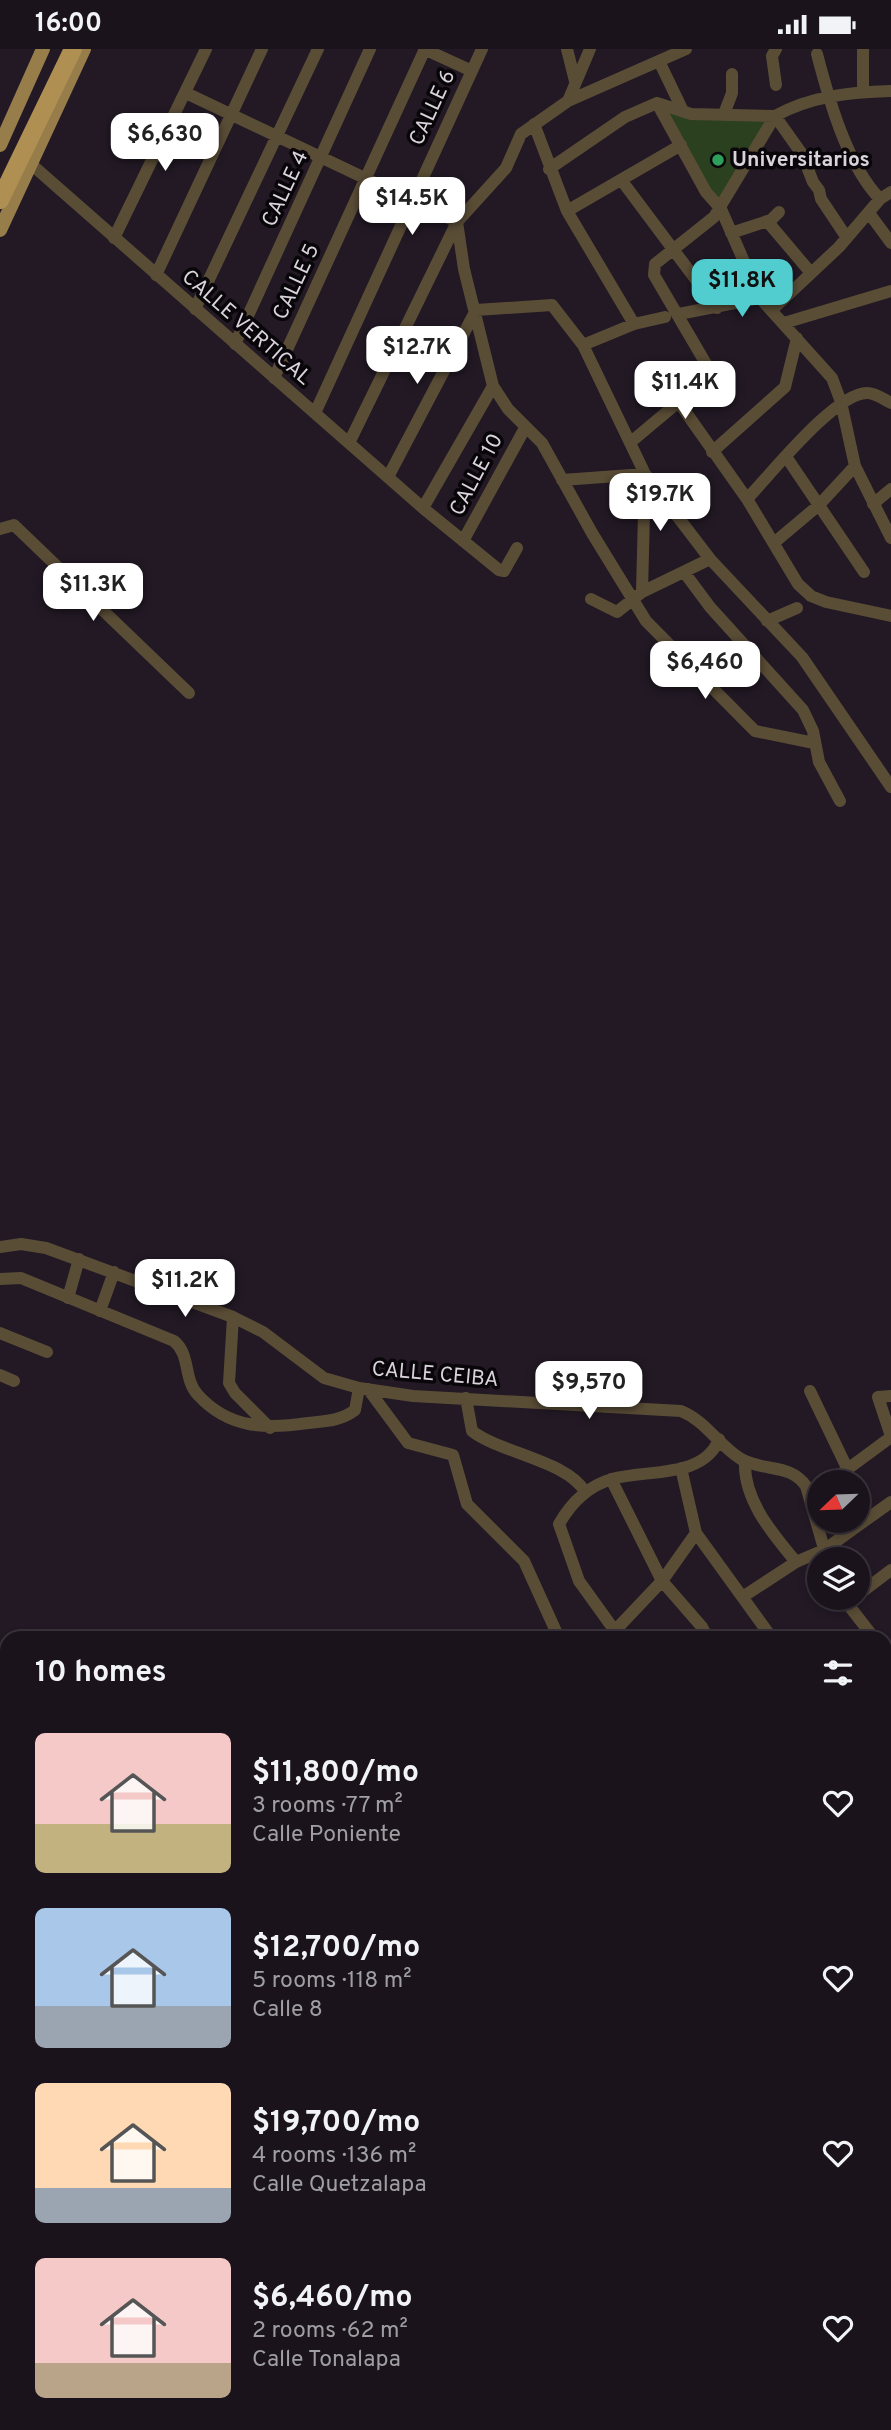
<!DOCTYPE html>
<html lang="en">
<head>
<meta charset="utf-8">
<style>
  :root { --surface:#1a131b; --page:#272028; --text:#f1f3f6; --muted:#9f9ea3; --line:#38323a; --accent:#52cdcf }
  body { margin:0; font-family:Overpass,sans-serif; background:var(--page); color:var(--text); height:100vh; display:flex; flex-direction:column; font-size:26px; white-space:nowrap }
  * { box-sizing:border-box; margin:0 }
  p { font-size:23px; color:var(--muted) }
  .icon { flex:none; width:38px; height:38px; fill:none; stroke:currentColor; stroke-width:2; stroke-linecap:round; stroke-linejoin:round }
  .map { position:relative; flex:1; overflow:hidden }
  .details { position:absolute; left:0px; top:1582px; width:892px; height:800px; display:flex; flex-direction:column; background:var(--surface); border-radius:21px 21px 0 0; box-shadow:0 4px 10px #0003,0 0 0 2px var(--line) }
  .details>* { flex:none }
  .needle { width:46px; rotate:247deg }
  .buttons { position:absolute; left:807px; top:1421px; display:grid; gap:14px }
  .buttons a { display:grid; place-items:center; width:63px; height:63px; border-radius:50%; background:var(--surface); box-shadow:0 4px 10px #0003,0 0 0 2px var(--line); font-size:35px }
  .price { position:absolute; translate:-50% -60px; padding:0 16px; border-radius:14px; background:#fff; color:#222; font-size:23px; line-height:46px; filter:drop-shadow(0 2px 4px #0008) }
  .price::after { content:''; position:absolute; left:50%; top:42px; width:21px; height:16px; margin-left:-10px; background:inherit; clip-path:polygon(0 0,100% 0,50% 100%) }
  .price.active { background:var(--accent); color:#111 }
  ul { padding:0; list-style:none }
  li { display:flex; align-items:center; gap:21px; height:175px; padding:0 35px }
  li span { display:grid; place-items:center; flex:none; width:196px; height:140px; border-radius:10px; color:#555 }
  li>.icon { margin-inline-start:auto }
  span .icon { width:84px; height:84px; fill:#fffc; stroke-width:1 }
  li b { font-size:30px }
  h2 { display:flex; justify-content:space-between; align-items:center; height:84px; padding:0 35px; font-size:30px }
  .status { display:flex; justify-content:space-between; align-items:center; height:49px; padding:0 35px; background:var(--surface); direction:ltr }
  .status svg { height:19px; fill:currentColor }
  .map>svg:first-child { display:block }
</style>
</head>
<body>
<div class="status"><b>16:00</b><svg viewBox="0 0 49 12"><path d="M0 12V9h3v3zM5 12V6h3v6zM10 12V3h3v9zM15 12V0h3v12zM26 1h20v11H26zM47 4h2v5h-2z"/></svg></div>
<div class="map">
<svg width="891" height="2381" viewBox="0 0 891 2381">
  <rect width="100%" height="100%" fill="#221924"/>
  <path fill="#2b401e" d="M662 57 768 71 720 156Z"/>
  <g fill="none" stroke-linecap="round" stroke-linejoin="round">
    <path stroke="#5a4d36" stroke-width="12" d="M424 0 472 22
      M567 0 575 32
      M817 5C829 51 847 116 880 150
      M659 12 683 62
      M776 36 772 7 776 0
      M863 43V0
      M186 44 457 173
      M568 52 590 0
      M657 54 706 143 721 160 760 249 832 329 841 353 855 417 891 489
      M724 65 732 44V25
      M775 67 802 105 813 133 819 141 821 150 847 189
      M534 75 567 162 634 275
      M31 115 423 459 499 521 504 522 517 499
      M549 120 625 68 657 54 691 65 775 67
      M622 132 717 259
      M567 162 681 96
      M869 164 891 194
      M767 172 811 224
      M457 173 464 220 493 337 508 360 542 394 592 484 646 572 755 682 814 694
      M731 184 771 171 779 163
      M114 189 206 0
      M156 226 262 0
      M195 260 318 0
      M772 261 839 198 880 150 891 143
      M679 265 760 249
      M784 274 891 242
      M235 295 370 0
      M583 296 634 275 665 268
      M274 329 425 0
      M680 355 747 450 798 535 811 547 826 553 891 567
      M315 364 482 0
      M632 392 712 325 654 226 655 215 714 168 775 67C811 47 851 43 891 42
      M349 394 457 173 506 119 521 85 568 52 686 0
      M712 403 785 338 797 289
      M787 409 864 523
      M388 428 476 261 552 256 583 296 645 425 710 510 802 608 891 738
      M562 431 645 425 642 543
      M747 450C771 425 835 344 867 344 876 344 883 350 891 354
      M873 455 891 440
      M423 459 493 337
      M0 480 14 476 189 644
      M463 492 525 379
      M775 493 819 456 855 417
      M684 523 710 558 803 661 813 682 819 713 840 752
      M591 550 617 563 642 543 710 510
      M767 572 797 559
      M0 1198 21 1195 46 1199 233 1268 263 1283 324 1329 359 1339 413 1347 681 1362C706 1372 719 1397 741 1410 764 1423 790 1414 806 1437L827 1510
      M0 1230 21 1229 174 1292C191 1306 183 1330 198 1346 229 1380 266 1380 308 1374 325 1372 341 1372 355 1361L359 1339
      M68 1249 79 1210
      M100 1262 114 1223
      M233 1268 229 1334 235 1344 270 1379
      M0 1284 47 1303
      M0 1326 14 1332
      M368 1340 408 1394 453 1406 467 1455 524 1512 559 1589
      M810 1342 848 1421
      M891 1347 878 1348 891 1387
      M466 1349 472 1382C500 1404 568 1412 585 1443
      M745 1412C743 1451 773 1485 796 1513
      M681 1419 696 1484 772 1589
      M611 1430 662 1532 702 1578 708 1589
      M830 1433 891 1388
      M858 1546 891 1521
      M744 1547 796 1513 824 1501 891 1453
      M843 1549 874 1589
      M608 1589 662 1532 696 1484
      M620 1589 579 1532 559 1475C571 1454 588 1437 612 1430 646 1420 704 1430 719 1390
      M886 1611 891 1621
      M886 1651 891 1642
      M886 1696 891 1698
      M886 1753 891 1754
      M886 1805 891 1807
      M886 1951 891 1958
      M0 1957 7 1967
      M886 2008H891
      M0 2028 7 2023
      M886 2049 891 2045
      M0 2059 7 2055
      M886 2077 891 2076
      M7 2109 0 2132 7 2141
      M886 2244 891 2250
      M0 2250 7 2243
      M886 2295 891 2298
      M0 2317 7 2311
      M0 2328 7 2339
      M886 2357 891 2359
      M29 2375 33 2381
      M75 2375 82 2381
      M864 2375 875 2381
      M597 2381 603 2375"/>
    <path stroke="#977d4a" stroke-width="14" d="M0 96 43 0
      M0 181 84 0"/>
    <path stroke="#b09052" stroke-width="18" d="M0 151 73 0"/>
  </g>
  <circle fill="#2e9e5b" stroke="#09060a" stroke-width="2.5" cx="718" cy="111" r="7"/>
  <g text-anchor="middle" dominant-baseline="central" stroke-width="7" stroke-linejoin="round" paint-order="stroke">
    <g font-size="21" fill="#d9d3db" stroke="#09060a">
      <text transform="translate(433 59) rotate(-65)">CALLE 6</text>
      <text transform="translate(286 140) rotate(-65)">CALLE 4</text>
      <text transform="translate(297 233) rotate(-65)">CALLE 5</text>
      <text transform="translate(246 279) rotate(41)">CALLE VERTICAL</text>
      <text transform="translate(477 426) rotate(-62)">CALLE 10</text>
      <text transform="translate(435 1326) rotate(5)">CALLE CEIBA</text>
    </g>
    <g font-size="21" font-weight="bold" fill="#d9d3db" stroke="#09060a" text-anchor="start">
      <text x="732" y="111">Universitarios</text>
    </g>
  </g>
</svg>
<div class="buttons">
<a><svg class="needle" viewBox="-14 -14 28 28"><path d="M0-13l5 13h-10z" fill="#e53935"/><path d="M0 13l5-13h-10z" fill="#9f9ea3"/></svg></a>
<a><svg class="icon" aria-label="layers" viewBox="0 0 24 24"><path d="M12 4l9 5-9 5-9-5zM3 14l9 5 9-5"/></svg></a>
</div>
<b class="price" style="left:165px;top:124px">$6,630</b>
<b class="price" style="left:412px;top:188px">$14.5K</b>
<b class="price active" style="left:742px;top:270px">$11.8K</b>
<b class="price" style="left:417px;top:337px">$12.7K</b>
<b class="price" style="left:685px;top:372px">$11.4K</b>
<b class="price" style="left:660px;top:484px">$19.7K</b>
<b class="price" style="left:93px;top:574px">$11.3K</b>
<b class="price" style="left:705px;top:652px">$6,460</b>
<b class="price" style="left:185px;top:1270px">$11.2K</b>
<b class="price" style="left:589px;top:1372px">$9,570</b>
<section class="details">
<h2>10 homes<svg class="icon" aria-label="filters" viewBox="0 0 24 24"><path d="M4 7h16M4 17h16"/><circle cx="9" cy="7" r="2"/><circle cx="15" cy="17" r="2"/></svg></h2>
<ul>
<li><span style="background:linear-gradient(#f6c9c9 65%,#c2b280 0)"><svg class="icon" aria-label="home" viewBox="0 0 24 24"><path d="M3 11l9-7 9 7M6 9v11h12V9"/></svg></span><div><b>$11,800/mo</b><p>3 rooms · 77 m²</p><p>Calle Poniente</p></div><svg class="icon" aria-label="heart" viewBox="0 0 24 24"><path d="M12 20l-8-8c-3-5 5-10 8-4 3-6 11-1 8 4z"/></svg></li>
<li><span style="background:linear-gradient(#a9c7e8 70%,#9aa5b1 0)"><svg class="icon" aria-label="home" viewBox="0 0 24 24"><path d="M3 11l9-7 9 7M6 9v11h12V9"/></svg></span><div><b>$12,700/mo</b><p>5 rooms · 118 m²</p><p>Calle 8</p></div><svg class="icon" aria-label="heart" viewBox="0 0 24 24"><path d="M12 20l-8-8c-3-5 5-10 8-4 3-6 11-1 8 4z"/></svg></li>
<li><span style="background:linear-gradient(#ffd9b3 75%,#9aa5b1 0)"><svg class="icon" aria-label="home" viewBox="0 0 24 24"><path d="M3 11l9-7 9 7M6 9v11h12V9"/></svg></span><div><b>$19,700/mo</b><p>4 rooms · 136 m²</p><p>Calle Quetzalapa</p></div><svg class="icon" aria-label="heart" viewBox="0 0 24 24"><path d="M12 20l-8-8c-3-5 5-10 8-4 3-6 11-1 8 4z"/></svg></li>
<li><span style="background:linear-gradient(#f6c9c9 75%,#b9a48a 0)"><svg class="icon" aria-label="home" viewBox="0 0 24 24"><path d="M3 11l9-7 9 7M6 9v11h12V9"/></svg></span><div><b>$6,460/mo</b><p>2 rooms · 62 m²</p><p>Calle Tonalapa</p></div><svg class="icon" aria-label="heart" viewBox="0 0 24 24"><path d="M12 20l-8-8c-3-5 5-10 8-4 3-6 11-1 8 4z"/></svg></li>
</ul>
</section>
</div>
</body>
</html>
